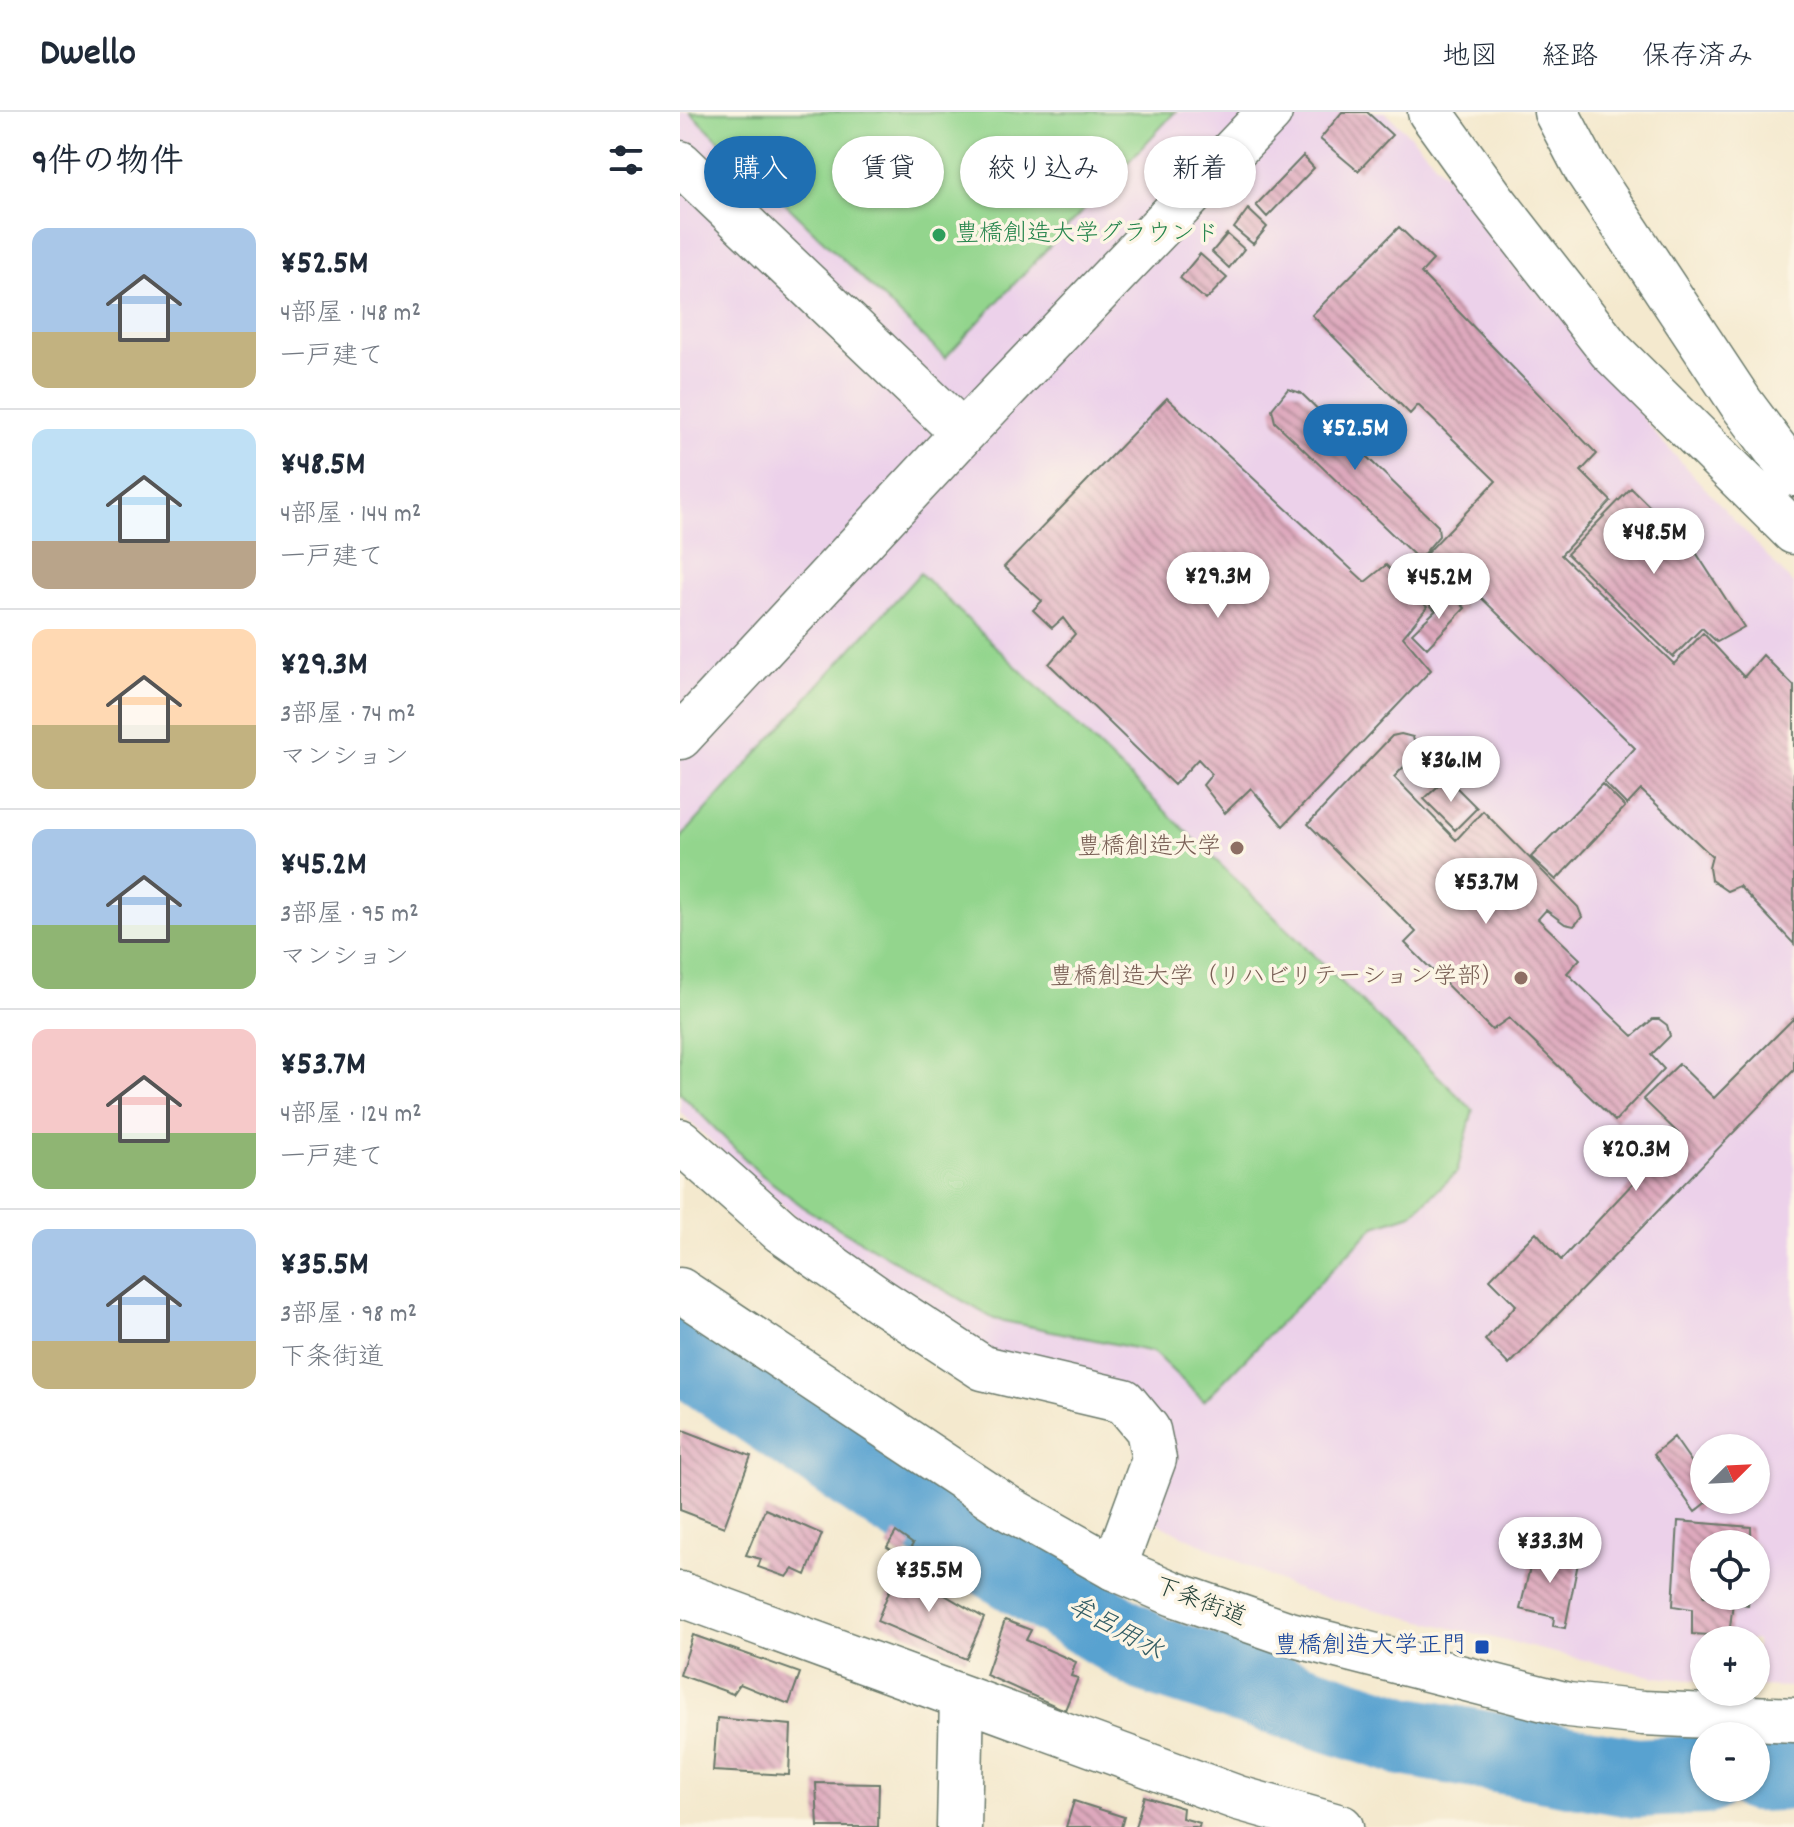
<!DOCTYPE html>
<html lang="ja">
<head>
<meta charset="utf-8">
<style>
  :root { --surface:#fff; --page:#f6f6f7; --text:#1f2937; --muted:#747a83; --line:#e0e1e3; --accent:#1f6fb2 }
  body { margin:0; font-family:Dekko,"Klee One",sans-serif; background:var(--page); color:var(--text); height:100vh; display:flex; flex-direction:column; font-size:30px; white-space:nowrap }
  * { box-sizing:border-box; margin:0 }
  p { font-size:26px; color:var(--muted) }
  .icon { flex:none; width:44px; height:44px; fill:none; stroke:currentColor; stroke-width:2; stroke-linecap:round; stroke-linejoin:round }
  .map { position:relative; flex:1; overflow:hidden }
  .drawer { display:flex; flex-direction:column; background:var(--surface); width:680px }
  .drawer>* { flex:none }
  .hud { position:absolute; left:24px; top:24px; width:760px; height:72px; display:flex; gap:16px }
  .needle { width:52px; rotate:66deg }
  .buttons { position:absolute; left:1010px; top:1322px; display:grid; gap:16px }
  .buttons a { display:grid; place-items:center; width:80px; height:80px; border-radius:50%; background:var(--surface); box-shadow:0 2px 6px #0004; font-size:40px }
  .price { position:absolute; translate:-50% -68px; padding:0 18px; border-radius:28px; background:#fff; color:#222; font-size:26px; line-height:52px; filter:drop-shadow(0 2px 4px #0008) }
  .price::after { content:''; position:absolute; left:50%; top:48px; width:24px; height:18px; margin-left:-12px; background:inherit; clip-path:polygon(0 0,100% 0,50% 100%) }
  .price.current { background:var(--accent); color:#fff }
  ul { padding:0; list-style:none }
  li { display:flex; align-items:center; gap:24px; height:200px; padding:0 32px }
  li+li { border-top:2px solid var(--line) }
  li span { display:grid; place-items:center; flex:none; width:224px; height:160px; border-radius:16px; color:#555 }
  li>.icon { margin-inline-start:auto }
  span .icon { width:96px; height:96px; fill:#fffc; stroke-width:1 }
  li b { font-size:34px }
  h2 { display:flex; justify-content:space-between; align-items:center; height:96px; padding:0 32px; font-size:34px }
  .chip { padding:0 28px; border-radius:36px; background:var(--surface); box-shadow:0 2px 6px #0004; font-size:28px; line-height:72px }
  .chip.current { background:var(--accent); color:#fff }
  header { display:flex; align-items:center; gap:48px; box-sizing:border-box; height:112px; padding:0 40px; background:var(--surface); border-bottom:2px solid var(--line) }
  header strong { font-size:38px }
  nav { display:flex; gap:44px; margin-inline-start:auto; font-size:28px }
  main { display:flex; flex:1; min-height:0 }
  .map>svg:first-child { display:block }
</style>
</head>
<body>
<header>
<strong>Dwello</strong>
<nav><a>地図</a><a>経路</a><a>保存済み</a></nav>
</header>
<main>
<section class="drawer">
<h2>9件の物件<svg class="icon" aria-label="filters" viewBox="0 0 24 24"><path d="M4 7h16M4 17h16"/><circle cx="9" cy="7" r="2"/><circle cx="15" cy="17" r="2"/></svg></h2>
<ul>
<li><span style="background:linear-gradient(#a9c7e8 65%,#c2b280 0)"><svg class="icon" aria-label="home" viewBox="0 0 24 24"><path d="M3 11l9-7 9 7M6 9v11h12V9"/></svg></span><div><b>¥52.5M</b><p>4部屋 · 148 m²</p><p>一戸建て</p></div></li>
<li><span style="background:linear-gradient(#bfe0f5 70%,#b9a48a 0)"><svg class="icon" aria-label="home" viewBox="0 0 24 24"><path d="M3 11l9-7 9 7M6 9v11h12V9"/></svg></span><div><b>¥48.5M</b><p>4部屋 · 144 m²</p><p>一戸建て</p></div></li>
<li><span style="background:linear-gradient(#ffd9b3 60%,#c2b280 0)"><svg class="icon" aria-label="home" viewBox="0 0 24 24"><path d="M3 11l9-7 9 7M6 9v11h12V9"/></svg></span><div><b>¥29.3M</b><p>3部屋 · 74 m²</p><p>マンション</p></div></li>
<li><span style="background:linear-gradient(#a9c7e8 60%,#8fb573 0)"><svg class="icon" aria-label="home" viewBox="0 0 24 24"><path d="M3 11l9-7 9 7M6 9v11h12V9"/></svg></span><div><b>¥45.2M</b><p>3部屋 · 95 m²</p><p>マンション</p></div></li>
<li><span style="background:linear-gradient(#f6c9c9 65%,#8fb573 0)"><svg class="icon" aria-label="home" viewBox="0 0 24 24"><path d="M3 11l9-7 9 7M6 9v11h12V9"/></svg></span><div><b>¥53.7M</b><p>4部屋 · 124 m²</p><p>一戸建て</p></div></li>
<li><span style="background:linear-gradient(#a9c7e8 70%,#c2b280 0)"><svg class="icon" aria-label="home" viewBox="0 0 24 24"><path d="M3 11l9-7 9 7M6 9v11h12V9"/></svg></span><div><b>¥35.5M</b><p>3部屋 · 98 m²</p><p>下条街道</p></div></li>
</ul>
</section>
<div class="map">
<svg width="1114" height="1715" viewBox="0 0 1114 1715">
  <defs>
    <pattern id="building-back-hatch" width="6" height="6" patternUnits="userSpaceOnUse" patternTransform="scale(2)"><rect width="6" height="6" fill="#dea9bd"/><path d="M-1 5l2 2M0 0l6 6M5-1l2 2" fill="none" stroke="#b38b9a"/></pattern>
  </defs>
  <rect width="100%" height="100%" fill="#fcf5e5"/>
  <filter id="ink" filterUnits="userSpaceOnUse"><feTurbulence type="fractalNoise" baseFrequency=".0125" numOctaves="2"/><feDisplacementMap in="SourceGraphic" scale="16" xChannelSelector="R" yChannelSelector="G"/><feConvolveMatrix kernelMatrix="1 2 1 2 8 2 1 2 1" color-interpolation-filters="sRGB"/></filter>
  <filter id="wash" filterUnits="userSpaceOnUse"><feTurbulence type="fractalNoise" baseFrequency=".006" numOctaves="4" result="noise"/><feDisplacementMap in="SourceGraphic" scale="32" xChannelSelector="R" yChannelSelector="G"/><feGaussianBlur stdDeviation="1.8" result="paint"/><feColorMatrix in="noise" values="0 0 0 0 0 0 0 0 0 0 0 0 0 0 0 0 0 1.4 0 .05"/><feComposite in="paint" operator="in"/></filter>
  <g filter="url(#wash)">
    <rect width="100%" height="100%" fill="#f4e9ce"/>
    <path fill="#ecd1ea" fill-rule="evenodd" d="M0 0H705L735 28 825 130 979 326 1114 473V1575L1076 1574V1528H1024V1569L975 1565 622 1480 469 1407 488 1321 304 1238 153 1136 55 1052 0 1000ZM1024 1336H1076V1388H1024ZM1024 1432H1076V1484H1024Z"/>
    <path fill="#93d58d" stroke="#598960" stroke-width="2" d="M10 0H495L265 246Z
      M240 461 793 998 777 1060 732 1102 695 1114 524 1289 473 1240 314 1207 126 1097 78 1060 0 981V727Z"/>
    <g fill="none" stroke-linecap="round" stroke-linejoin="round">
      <path stroke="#59a2d0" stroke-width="80" d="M0 1239 215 1386 469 1542 723 1624 956 1666 1024 1663
        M1076 1660 1114 1658"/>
    </g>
    <g id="blocks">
      <path fill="url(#building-back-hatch)" d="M662 0H687L712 23 678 59 640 27Z
        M623 44 634 56 587 105 576 93Z
        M568 97 587 115 573 132 554 116Z
        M719 115 753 148 741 161 917 342 901 359 931 389 881 443 994 552 1023 521 1064 565 1083 543 1114 574V832L1059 774 1047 779 1031 768 1029 756 1032 744 961 678 947 693 924 670 955 636 777 462 765 472 768 482 754 497 724 465 816 369 738 293 730 302 632 203Z
        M547 122 564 137 549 156 532 140Z
        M520 142 547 166 526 188 500 166Z
        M608 277 621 281 758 414 759 424 742 444 734 443 595 310 592 297Z
        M487 286 685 470 706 453 747 495 723 525 751 558 603 714 571 676 545 701 523 673 532 662 518 647 494 673 369 552 395 522 383 506 372 516 353 498 362 489 324 455Z
        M951 376 1015 439 1064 515 1037 530 1022 516 993 545 887 442Z
        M772 483 785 496 747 536 732 521Z
        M721 622 733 625 737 641 714 665 776 728 803 699 898 795 902 805 894 814 885 812 866 798 858 807 900 847 887 861 953 924 973 907H979L987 913 990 924 971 943 984 957 935 1009 829 906 812 918 725 831 736 820 628 712 712 624Z
        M767 666 797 696 775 718 744 687Z
        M922 672 945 695 876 768 851 745Z
        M1114 906V958L829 1253 805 1228 836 1193 810 1167 856 1120 881 1148 999 1022 963 987 999 952 1034 986Z
        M3 1318 71 1344 44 1415 0 1398V1327Z
        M994 1325 1024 1368V1388H1030L1015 1400 974 1342Z
        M85 1397 142 1422 126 1463 113 1457 107 1465 78 1455 81 1447 66 1443Z
        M998 1409 1071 1415V1432H1024V1484H1069L1068 1493 1053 1490 1049 1524 1012 1522V1497L993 1494Z
        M216 1420 233 1432 224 1446 207 1435Z
        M855 1435 899 1446 885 1516 873 1514 874 1505 840 1497Z
        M219 1455 260 1472 258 1479 304 1506 286 1547 197 1509Z
        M325 1508 351 1518 346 1528 396 1550 391 1564 398 1566 385 1598 306 1563Z
        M13 1523 120 1561 109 1592 60 1572 53 1582 0 1563Z
        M37 1606 111 1613 109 1663 33 1659Z
        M136 1671 199 1672 198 1715H138Z
        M464 1684 503 1696 502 1706 520 1711 519 1715H455Z
        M394 1689 444 1705 441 1715H386Z"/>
    </g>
  </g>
  <g filter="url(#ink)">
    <use href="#blocks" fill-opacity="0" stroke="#6a796a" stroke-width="2"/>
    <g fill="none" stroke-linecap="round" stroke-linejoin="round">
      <defs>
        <path id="street" d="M750 0 814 89 930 238 1114 420
          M876 0 906 57 1061 291 1114 362
          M0 51 283 321 0 625
          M283 321 590 0
          M0 1029 101 1119 199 1188 303 1256 444 1289 468 1318 474 1347 434 1456
          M279 1715 282 1586"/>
        <path id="secondary" d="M0 1482 558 1686 661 1715"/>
        <path id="primary" d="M0 1178 331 1398 434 1456 494 1482 606 1521 888 1593 963 1601 1114 1608"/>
      </defs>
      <use href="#street" stroke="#6a796a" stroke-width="47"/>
      <use href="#secondary" stroke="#6a796a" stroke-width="47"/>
      <use href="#primary" stroke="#6a796a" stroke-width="47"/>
      <use href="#street" stroke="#fff" stroke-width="44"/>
      <use href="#secondary" stroke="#fff" stroke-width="44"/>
      <use href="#primary" stroke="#fff" stroke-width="44"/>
    </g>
  </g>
  <circle fill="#2e9e5b" stroke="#fcf5e5" stroke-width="3" cx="259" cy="123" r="8"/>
  <g fill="#8d6e63" stroke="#fcf5e5" stroke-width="3">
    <circle cx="557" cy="736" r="8"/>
    <circle cx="841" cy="866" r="8"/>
  </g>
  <rect fill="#1a4fb4" stroke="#fcf5e5" stroke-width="3" x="794" y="1527" width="16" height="16" rx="4"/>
  <g text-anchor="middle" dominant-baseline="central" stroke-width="7" stroke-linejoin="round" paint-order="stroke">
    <g font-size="24" fill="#27864d" stroke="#fcf5e5" text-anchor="start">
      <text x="275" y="123">豊橋創造大学グラウンド</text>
    </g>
    <g font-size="24" fill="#785e54" stroke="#fcf5e5" text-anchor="end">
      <text x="541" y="736">豊橋創造大学</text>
      <text x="825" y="866">豊橋創造大学（リハビリテーション学部）</text>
    </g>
    <g font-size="24" fill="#1f3d34" stroke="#fcf5e5">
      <text transform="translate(520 1491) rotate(21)">下条街道</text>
    </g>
    <g font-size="24" fill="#164399" stroke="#fcf5e5" text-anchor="end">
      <text x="786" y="1535">豊橋創造大学正門</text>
    </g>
    <g font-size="26" font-style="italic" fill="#305b63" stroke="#fcf5e5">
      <text transform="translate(435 1518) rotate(29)">牟呂用水</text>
    </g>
  </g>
</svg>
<div class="buttons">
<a><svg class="needle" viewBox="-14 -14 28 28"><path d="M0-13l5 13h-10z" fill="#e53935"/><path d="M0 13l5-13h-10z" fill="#747a83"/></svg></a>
<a><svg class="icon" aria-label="locate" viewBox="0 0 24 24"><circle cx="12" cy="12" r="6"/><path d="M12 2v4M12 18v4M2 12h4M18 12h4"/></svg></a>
<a>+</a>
<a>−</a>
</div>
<b class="price current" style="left:675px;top:360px">¥52.5M</b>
<b class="price" style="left:974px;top:464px">¥48.5M</b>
<b class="price" style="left:538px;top:508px">¥29.3M</b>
<b class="price" style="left:759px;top:509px">¥45.2M</b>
<b class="price" style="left:771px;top:692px">¥36.1M</b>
<b class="price" style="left:806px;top:814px">¥53.7M</b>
<b class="price" style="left:956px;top:1081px">¥20.3M</b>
<b class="price" style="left:870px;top:1473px">¥33.3M</b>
<b class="price" style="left:249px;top:1502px">¥35.5M</b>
<div class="hud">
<a class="chip current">購入</a>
<a class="chip">賃貸</a>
<a class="chip">絞り込み</a>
<a class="chip">新着</a>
</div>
</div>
</main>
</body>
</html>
